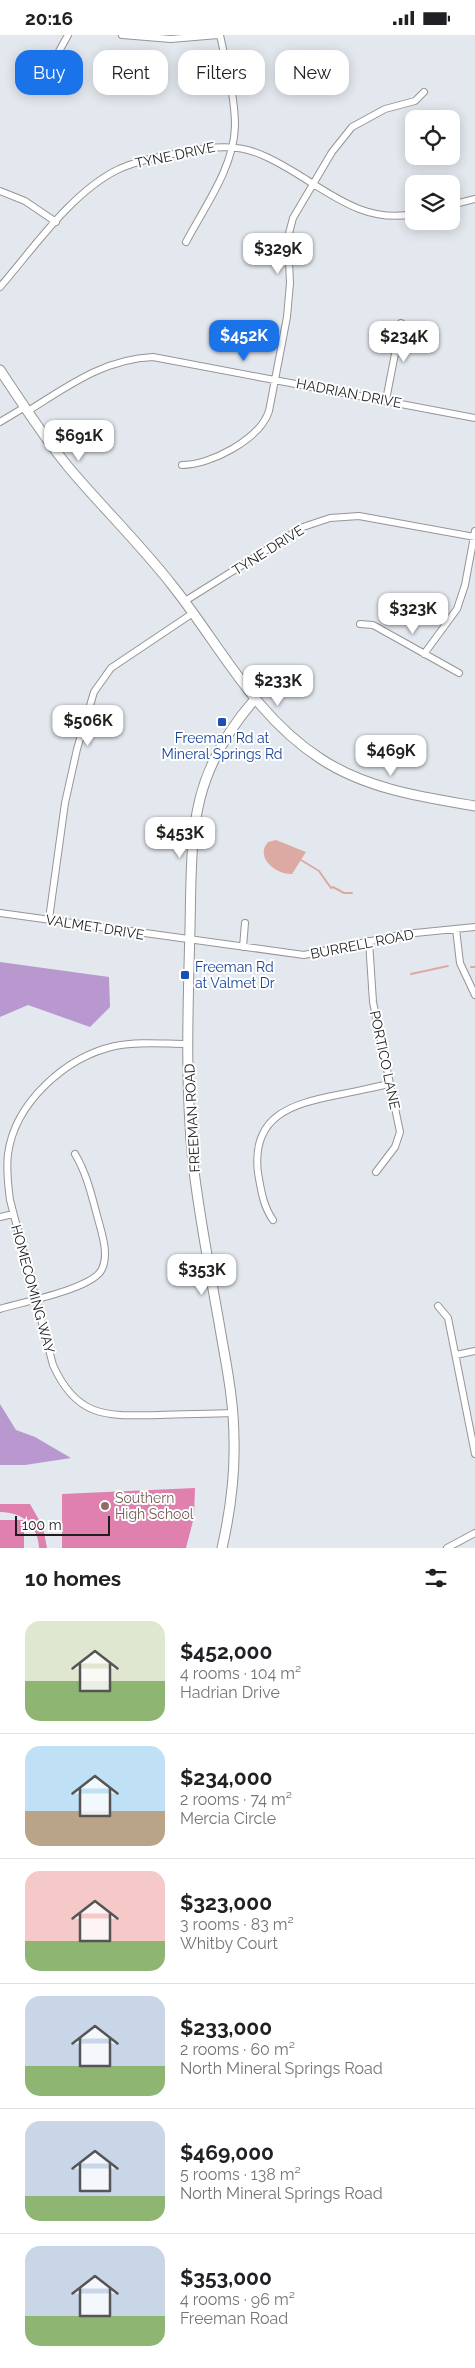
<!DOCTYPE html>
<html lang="en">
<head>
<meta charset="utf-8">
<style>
  :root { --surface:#fff; --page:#f6f6f6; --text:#202124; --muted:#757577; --line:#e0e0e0; --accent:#1a73e8 }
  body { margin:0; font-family:Raleway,sans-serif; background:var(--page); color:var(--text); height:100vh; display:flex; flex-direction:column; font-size:19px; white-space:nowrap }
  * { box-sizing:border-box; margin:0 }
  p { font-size:16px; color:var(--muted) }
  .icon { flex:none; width:28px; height:28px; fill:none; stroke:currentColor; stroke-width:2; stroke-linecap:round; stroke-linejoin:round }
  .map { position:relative; height:1513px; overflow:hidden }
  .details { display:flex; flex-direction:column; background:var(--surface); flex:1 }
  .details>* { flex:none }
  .banner { position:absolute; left:15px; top:15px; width:445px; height:45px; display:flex; gap:10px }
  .controls { position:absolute; left:405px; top:75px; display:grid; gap:10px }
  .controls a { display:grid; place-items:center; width:55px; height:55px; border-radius:10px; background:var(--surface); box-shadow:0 2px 12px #0003; font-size:25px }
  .scale { position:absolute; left:15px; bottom:12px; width:95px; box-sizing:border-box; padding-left:5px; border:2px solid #1e1e1e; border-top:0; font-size:14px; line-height:18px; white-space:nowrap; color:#1e1e1e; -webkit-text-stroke:4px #fff; paint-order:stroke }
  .price { position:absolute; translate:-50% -42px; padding:0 11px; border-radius:10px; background:#fff; color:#222; font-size:16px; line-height:32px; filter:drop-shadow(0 1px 2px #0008) }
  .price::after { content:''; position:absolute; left:50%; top:30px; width:15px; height:11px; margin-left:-8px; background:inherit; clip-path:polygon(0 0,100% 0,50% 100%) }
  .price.current { background:var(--accent); color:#fff }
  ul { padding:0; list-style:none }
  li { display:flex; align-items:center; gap:15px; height:125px; padding:0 25px }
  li+li { border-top:1px solid var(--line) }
  li span { display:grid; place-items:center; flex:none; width:140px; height:100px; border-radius:15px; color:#555 }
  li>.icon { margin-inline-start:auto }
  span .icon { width:60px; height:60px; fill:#fffc; stroke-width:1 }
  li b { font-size:21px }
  h2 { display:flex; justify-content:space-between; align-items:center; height:60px; padding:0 25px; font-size:21px }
  .pill { padding:0 18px; border-radius:15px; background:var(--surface); box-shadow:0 2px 12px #0003; font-size:18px; line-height:45px }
  .pill.current { background:var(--accent); color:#fff }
  .status { display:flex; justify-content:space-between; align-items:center; height:35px; padding:0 25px; background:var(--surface); direction:ltr }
  .status svg { height:14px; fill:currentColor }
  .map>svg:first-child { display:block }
</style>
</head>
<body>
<div class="status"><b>20:16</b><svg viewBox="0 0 49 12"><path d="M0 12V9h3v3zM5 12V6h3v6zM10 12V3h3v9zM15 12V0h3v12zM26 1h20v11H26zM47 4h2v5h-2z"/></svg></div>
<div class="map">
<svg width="475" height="1513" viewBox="0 0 475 1513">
  <rect width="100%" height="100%" fill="#e3e8ef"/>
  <path fill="#b997cf" d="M0 927 109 942 110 972 90 992 28 970 0 982Z
    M0 1369 16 1395 35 1402 71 1423 25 1430H0Z"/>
  <path fill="#df80af" d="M195 1453 194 1482 186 1513H62V1459Z
    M0 1469H30L43 1492 47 1513H39C38 1490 22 1477 0 1477Z
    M0 1485H24V1513H0Z"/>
  <path fill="#ddaaa3" d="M276 805 306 817 292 839C277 840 254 823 268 807Z"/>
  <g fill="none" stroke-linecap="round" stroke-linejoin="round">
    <path stroke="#ddaaa3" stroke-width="2" d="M301 825 319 836 331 853 333 852 344 858H352
      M471 932H475
      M411 939 448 931"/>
    <defs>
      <path id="minor" d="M122 0 171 4 218 0
        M47 38 68 0
        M0 156 25 166 56 187
        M451 170 475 164
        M186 207C205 171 234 132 235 91 235 61 226 29 220 0
        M0 252C33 214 71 158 117 135 136 126 158 122 179 118 235 107 250 110 299 140 336 163 368 188 414 179
        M386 365 401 288
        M28 376C68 351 104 324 153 322L475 383
        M0 387 25 372
        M182 430C211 430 260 404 269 376L287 282 290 248 288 202 293 183 332 117 352 92 385 74 415 66 424 57
        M185 566 303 492 330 483 359 481 475 502
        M360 589 373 590 459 638
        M424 619 457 574 465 550 475 496
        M0 878 304 920 405 899 475 892
        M49 884 65 768 77 714 94 657 111 633 193 578
        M456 894 460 928 475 960
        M369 906 373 967 400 1097 395 1112 376 1137
        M243 912 245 888
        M188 1009C164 1009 139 1006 115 1011 66 1022 15 1067 8 1119 6 1135 8 1150 10 1165L53 1330C77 1384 108 1381 159 1380 184 1379 208 1379 233 1378
        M0 1182 13 1179
        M273 1185C263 1171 261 1155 258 1138 251 1081 291 1069 337 1060 355 1057 373 1052 390 1049
        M438 1271 448 1283 475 1419
        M0 1274C22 1267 93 1254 102 1234 109 1219 102 1199 98 1184 92 1162 87 1139 75 1119
        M456 1320 475 1316
        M447 1513 475 1498"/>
      <path id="tertiary" d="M0 335C22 368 44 403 70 434 103 473 140 509 172 550 220 610 254 681 321 724 367 754 422 762 475 771
        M222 1513C230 1478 235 1441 234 1405 234 1371 228 1338 222 1305 212 1246 200 1188 193 1128 185 1050 188 971 190 893 192 798 188 741 255 664"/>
    </defs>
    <use href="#minor" stroke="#959595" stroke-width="8"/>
    <use href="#tertiary" stroke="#959595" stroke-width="11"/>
    <use href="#minor" stroke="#fff" stroke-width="6"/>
    <use href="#tertiary" stroke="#fff" stroke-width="9"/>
  </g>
  <g fill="#1a4fb4" stroke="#fff" stroke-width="2">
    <rect x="217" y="682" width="10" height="10" rx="2.5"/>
    <rect x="180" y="935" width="10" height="10" rx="2.5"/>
  </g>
  <circle fill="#8d6e63" stroke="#fff" stroke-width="2" cx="105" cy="1471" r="5"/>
  <g text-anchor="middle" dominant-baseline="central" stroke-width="4" stroke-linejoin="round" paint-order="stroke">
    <g font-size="14" fill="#1e1e1e" stroke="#fff">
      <text transform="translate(175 120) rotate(-12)">TYNE DRIVE</text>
      <text transform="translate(349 358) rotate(11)">HADRIAN DRIVE</text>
      <text transform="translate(268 515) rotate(-32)">TYNE DRIVE</text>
      <text transform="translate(95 892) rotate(9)">VALMET DRIVE</text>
      <text transform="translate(362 909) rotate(-11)">BURRELL ROAD</text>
      <text transform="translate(385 1025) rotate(78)">PORTICO LANE</text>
      <text transform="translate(192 1083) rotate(-93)">FREEMAN ROAD</text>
      <text transform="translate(33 1254) rotate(75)">HOMECOMING WAY</text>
    </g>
    <g font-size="14" fill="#164399" stroke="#fff">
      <text x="222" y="703">Freeman Rd at<tspan x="222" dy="16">Mineral Springs Rd</tspan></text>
      <text x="195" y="932" text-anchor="start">Freeman Rd<tspan x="195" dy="16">at Valmet Dr</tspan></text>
    </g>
    <g font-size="14" fill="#785e54" stroke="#fff" text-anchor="start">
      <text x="115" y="1463">Southern<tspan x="115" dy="16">High School</tspan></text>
    </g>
  </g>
</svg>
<div class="controls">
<a><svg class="icon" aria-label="locate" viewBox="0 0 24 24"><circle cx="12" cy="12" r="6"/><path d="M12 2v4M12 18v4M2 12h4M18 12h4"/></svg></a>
<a><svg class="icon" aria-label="layers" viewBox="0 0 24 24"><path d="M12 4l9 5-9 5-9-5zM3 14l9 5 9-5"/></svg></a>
</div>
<div class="scale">100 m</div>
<b class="price" style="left:278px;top:240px">$329K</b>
<b class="price current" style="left:244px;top:327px">$452K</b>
<b class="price" style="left:404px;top:328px">$234K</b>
<b class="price" style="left:79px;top:427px">$691K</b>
<b class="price" style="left:413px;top:600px">$323K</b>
<b class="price" style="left:278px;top:672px">$233K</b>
<b class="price" style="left:88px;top:712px">$506K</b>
<b class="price" style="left:391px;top:742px">$469K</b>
<b class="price" style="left:180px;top:824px">$453K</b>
<b class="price" style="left:202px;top:1261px">$353K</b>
<div class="banner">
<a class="pill current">Buy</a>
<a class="pill">Rent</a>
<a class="pill">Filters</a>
<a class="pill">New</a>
</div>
</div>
<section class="details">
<h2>10 homes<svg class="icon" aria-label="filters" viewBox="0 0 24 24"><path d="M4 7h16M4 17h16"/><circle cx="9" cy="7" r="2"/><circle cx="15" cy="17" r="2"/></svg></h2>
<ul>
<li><span style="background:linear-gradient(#dfe7d0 60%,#8fb573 0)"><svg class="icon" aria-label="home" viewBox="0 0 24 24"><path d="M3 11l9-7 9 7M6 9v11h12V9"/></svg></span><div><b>$452,000</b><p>4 rooms · 104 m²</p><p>Hadrian Drive</p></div></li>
<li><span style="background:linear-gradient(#bfe0f5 65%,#b9a48a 0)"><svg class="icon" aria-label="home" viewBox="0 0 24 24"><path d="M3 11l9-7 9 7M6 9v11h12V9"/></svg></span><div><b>$234,000</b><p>2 rooms · 74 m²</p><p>Mercia Circle</p></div></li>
<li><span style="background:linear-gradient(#f6c9c9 70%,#8fb573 0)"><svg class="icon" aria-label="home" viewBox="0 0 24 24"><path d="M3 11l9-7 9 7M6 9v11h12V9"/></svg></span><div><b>$323,000</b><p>3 rooms · 83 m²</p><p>Whitby Court</p></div></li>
<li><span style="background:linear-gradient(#c9d6e8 70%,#8fb573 0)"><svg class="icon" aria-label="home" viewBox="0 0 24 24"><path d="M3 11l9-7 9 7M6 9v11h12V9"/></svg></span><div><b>$233,000</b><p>2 rooms · 60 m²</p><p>North Mineral Springs Road</p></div></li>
<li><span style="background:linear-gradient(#c9d6e8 75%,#8fb573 0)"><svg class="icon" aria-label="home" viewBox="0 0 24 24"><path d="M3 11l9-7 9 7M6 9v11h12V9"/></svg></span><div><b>$469,000</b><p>5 rooms · 138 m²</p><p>North Mineral Springs Road</p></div></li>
<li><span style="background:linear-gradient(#c9d6e8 70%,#8fb573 0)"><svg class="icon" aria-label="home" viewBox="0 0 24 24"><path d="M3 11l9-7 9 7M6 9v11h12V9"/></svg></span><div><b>$353,000</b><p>4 rooms · 96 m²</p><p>Freeman Road</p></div></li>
</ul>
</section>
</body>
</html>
